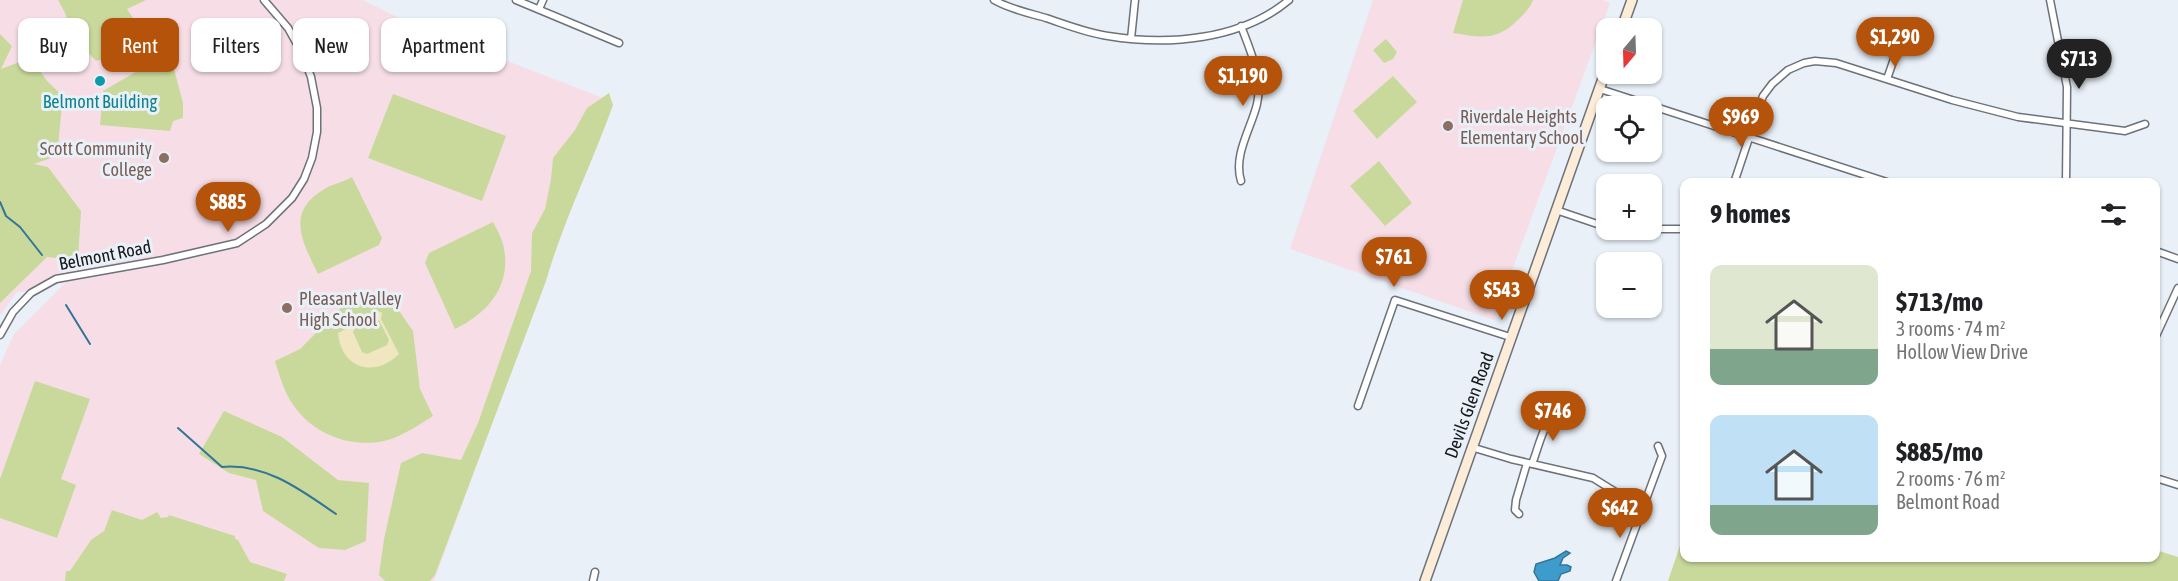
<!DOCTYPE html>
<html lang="en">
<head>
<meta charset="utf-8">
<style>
  :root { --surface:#fff; --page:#f6f6f6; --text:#202124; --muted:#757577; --accent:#b45309 }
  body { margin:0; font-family:"Asap Condensed",sans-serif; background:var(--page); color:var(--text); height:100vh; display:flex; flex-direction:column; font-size:22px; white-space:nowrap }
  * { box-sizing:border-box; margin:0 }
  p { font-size:20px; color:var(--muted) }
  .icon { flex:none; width:33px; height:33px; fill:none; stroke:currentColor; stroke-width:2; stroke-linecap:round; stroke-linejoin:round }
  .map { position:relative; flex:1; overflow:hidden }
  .details { position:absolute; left:1680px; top:178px; width:480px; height:384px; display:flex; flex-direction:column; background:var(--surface); border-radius:12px; box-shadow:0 2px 4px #0004 }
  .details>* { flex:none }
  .banner { position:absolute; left:18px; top:18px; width:570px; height:54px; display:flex; gap:12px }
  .needle { width:39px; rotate:199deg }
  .controls { position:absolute; left:1596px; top:18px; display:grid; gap:12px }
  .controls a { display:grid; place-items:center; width:66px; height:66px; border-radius:12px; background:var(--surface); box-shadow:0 2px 4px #0004; font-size:30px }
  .price { position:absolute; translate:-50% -51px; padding:0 14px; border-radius:21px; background:var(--accent); color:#fff; font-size:20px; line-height:39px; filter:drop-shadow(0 2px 3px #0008) }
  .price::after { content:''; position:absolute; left:50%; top:36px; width:18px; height:14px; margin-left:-9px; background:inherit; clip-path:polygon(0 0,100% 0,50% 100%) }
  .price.active { background:#222; color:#fff }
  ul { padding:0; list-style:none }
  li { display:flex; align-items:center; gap:18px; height:150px; padding:0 30px }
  li span { display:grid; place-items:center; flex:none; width:168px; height:120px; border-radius:12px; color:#555 }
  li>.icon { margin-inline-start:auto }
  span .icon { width:72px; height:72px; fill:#fffc; stroke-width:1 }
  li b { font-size:26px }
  h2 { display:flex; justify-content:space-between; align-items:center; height:72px; padding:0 30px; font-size:26px }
  .pill { padding:0 21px; border-radius:12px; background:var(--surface); box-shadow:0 2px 4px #0004; font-size:21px; line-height:54px }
  .pill.active { background:var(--accent); color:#fff }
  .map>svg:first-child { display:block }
</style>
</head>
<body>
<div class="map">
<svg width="2178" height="581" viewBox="0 0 2178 581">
  <rect width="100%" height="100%" fill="#e9f0f8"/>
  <path fill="#f7dee6" d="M0 0H363L409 23 611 101 434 581H0V365L14 334 65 283 16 293 0 316Z
    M1373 0H1603L1610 3 1494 320 1290 249Z"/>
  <path fill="#c9d99c" d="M58 0H146L127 9 149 42 138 50 96 61 73 37 65 13Z
    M1463 0H1533C1530 8 1525 13 1519 19 1497 41 1482 38 1453 33Z
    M0 34 12 46 1 69 30 58 48 82 63 96 57 156 34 164 48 167 81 211 78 260 47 257 0 303Z
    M1386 39 1397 52 1393 59 1384 63 1373 50Z
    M141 55 158 59 174 69 183 103V118L173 121 170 131 100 125 103 91 139 70 133 60Z
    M1393 76 1417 102 1377 139 1353 111Z
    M609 93 613 105C592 164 563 221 546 281L435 575 430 581H385L379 575 384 539 401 463 422 453 461 460 478 423 531 271 532 233 545 209 551 179 553 158 575 130 587 108Z
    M393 94 506 136 482 201 368 158Z
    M1379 161 1412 203 1385 226 1350 186Z
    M352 177 382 238 379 245 318 274C300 238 285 209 330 186 337 183 345 181 352 177Z
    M493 222C497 229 501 237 503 244 513 284 489 313 455 329L425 263 429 253Z
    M379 296 393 302 413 331 420 389 433 416C419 425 404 435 388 440 351 450 309 433 290 400 283 388 279 374 275 361L300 349 342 307Z
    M35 381 90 399 61 479 76 485 57 538 0 518V479Z
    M224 411 282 437 338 480 369 483 366 541 345 550 319 548 263 511 256 480 229 473 199 454Z
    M112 510 142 520 157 512 161 518 168 517 169 515 235 536V539L238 540 250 562 287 574 284 581H65L66 571H70L91 540 104 531Z
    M1684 534V558H2156V550L2178 557V581H1668Z"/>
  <path fill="#f0e6c0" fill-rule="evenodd" d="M376 310 382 313 381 319 399 354C374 379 341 368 338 333L373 315ZM374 318 379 320 389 340 387 345 367 354 362 352 353 332 355 328Z"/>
  <path fill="#3d9ccb" stroke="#327596" stroke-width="1.5" d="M1566 551 1570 553 1563 558 1560 565H1567L1571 567 1570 571 1561 574 1558 581H1539L1534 572 1536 564 1555 558Z"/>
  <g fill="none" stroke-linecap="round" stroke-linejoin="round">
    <path stroke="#327596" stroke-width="2" d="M0 202 6 216 20 227 42 255
      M66 305 90 344
      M178 428 222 467C266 463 301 490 336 514"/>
    <defs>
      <path id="minor" d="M516 0 619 43
        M994 0C1009 9 1029 13 1046 18 1067 25 1087 33 1108 36 1168 46 1241 40 1289 0
        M2050 0 2067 87 2066 183
        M539 9 543 0
        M1241 26C1250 50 1263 78 1257 104 1251 129 1233 155 1241 181
        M1131 39 1135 0
        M1887 79 1905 27
        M1600 89 1890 183
        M1734 183 1763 96 1772 84 1788 70 1804 63 1815 61 1836 63 1952 100 2018 117 2125 131 2145 124
        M1556 210 1606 227
        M1652 229H1684
        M1617 230H1621
        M2156 251 2178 259
        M0 335 13 312 31 293 56 279 163 260 237 243 266 224 292 198 304 179 312 158 317 132V108L311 77 302 53 288 28 264 0
        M2156 336 2178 288
        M1358 406 1395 300 1510 337
        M1471 447 1511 459 1593 478 1643 509
        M1532 464C1539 447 1545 413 1564 407
        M2156 478 2178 485
        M1519 514 1515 510 1516 500 1527 463
        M593 581 595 572
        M1616 581 1662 456 1658 446"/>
      <path id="secondary" d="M1622 28 1632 0
        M1425 581 1606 70"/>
    </defs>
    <use href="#minor" stroke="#6d727a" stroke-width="9"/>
    <use href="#secondary" stroke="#6d727a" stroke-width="12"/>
    <use href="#minor" stroke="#fff" stroke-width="6"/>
    <use href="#secondary" stroke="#fdecd8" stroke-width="9"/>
  </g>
  <circle fill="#0f9aa8" stroke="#e9f0f8" stroke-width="2" cx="100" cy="81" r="6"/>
  <g fill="#8d6e63" stroke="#e9f0f8" stroke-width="2">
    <circle cx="1448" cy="126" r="6"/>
    <circle cx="164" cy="158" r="6"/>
    <circle cx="287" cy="308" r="6"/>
  </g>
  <g text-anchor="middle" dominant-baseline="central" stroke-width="6" stroke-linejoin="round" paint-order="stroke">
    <g font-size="18" fill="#0d838f" stroke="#e9f0f8">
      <text x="100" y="101">Belmont Building</text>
    </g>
    <g font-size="18" fill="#785e54" stroke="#e9f0f8" text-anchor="start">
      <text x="1460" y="116">Riverdale Heights<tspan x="1460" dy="21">Elementary School</tspan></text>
      <text x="152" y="148" text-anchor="end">Scott Community<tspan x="152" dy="21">College</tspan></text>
      <text x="299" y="298">Pleasant Valley<tspan x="299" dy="21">High School</tspan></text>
    </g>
    <g font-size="18" fill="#17191c" stroke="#e9f0f8">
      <text transform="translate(105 255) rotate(-11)">Belmont Road</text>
      <text transform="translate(1469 405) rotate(-70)">Devils Glen Road</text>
    </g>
  </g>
</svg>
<div class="controls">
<a><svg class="needle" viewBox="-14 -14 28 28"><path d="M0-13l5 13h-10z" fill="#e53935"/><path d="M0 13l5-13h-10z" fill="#757577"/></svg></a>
<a><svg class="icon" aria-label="locate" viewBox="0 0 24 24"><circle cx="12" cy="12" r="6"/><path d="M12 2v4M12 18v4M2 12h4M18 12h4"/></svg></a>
<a>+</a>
<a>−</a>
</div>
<b class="price" style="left:1895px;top:68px">$1,290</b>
<b class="price active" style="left:2079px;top:90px">$713</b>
<b class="price" style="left:1243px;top:107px">$1,190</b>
<b class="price" style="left:1741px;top:148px">$969</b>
<b class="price" style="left:228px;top:233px">$885</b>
<b class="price" style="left:1394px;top:288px">$761</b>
<b class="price" style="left:1502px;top:321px">$543</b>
<b class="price" style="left:1553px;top:442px">$746</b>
<b class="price" style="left:1620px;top:539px">$642</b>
<div class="banner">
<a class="pill">Buy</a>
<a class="pill active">Rent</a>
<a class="pill">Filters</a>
<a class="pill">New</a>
<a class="pill">Apartment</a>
</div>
<section class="details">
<h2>9 homes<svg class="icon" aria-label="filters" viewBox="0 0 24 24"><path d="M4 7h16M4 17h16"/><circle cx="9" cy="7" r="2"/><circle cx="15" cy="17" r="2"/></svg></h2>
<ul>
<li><span style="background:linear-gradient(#dfe7d0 70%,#7fa58c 0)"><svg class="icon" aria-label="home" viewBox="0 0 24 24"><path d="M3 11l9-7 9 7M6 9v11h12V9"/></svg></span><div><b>$713/mo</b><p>3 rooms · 74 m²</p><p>Hollow View Drive</p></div></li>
<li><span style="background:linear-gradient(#bfe0f5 75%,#7fa58c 0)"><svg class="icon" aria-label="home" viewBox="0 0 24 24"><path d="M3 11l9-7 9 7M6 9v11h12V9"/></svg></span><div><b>$885/mo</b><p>2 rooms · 76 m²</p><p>Belmont Road</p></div></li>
</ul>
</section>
</div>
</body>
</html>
